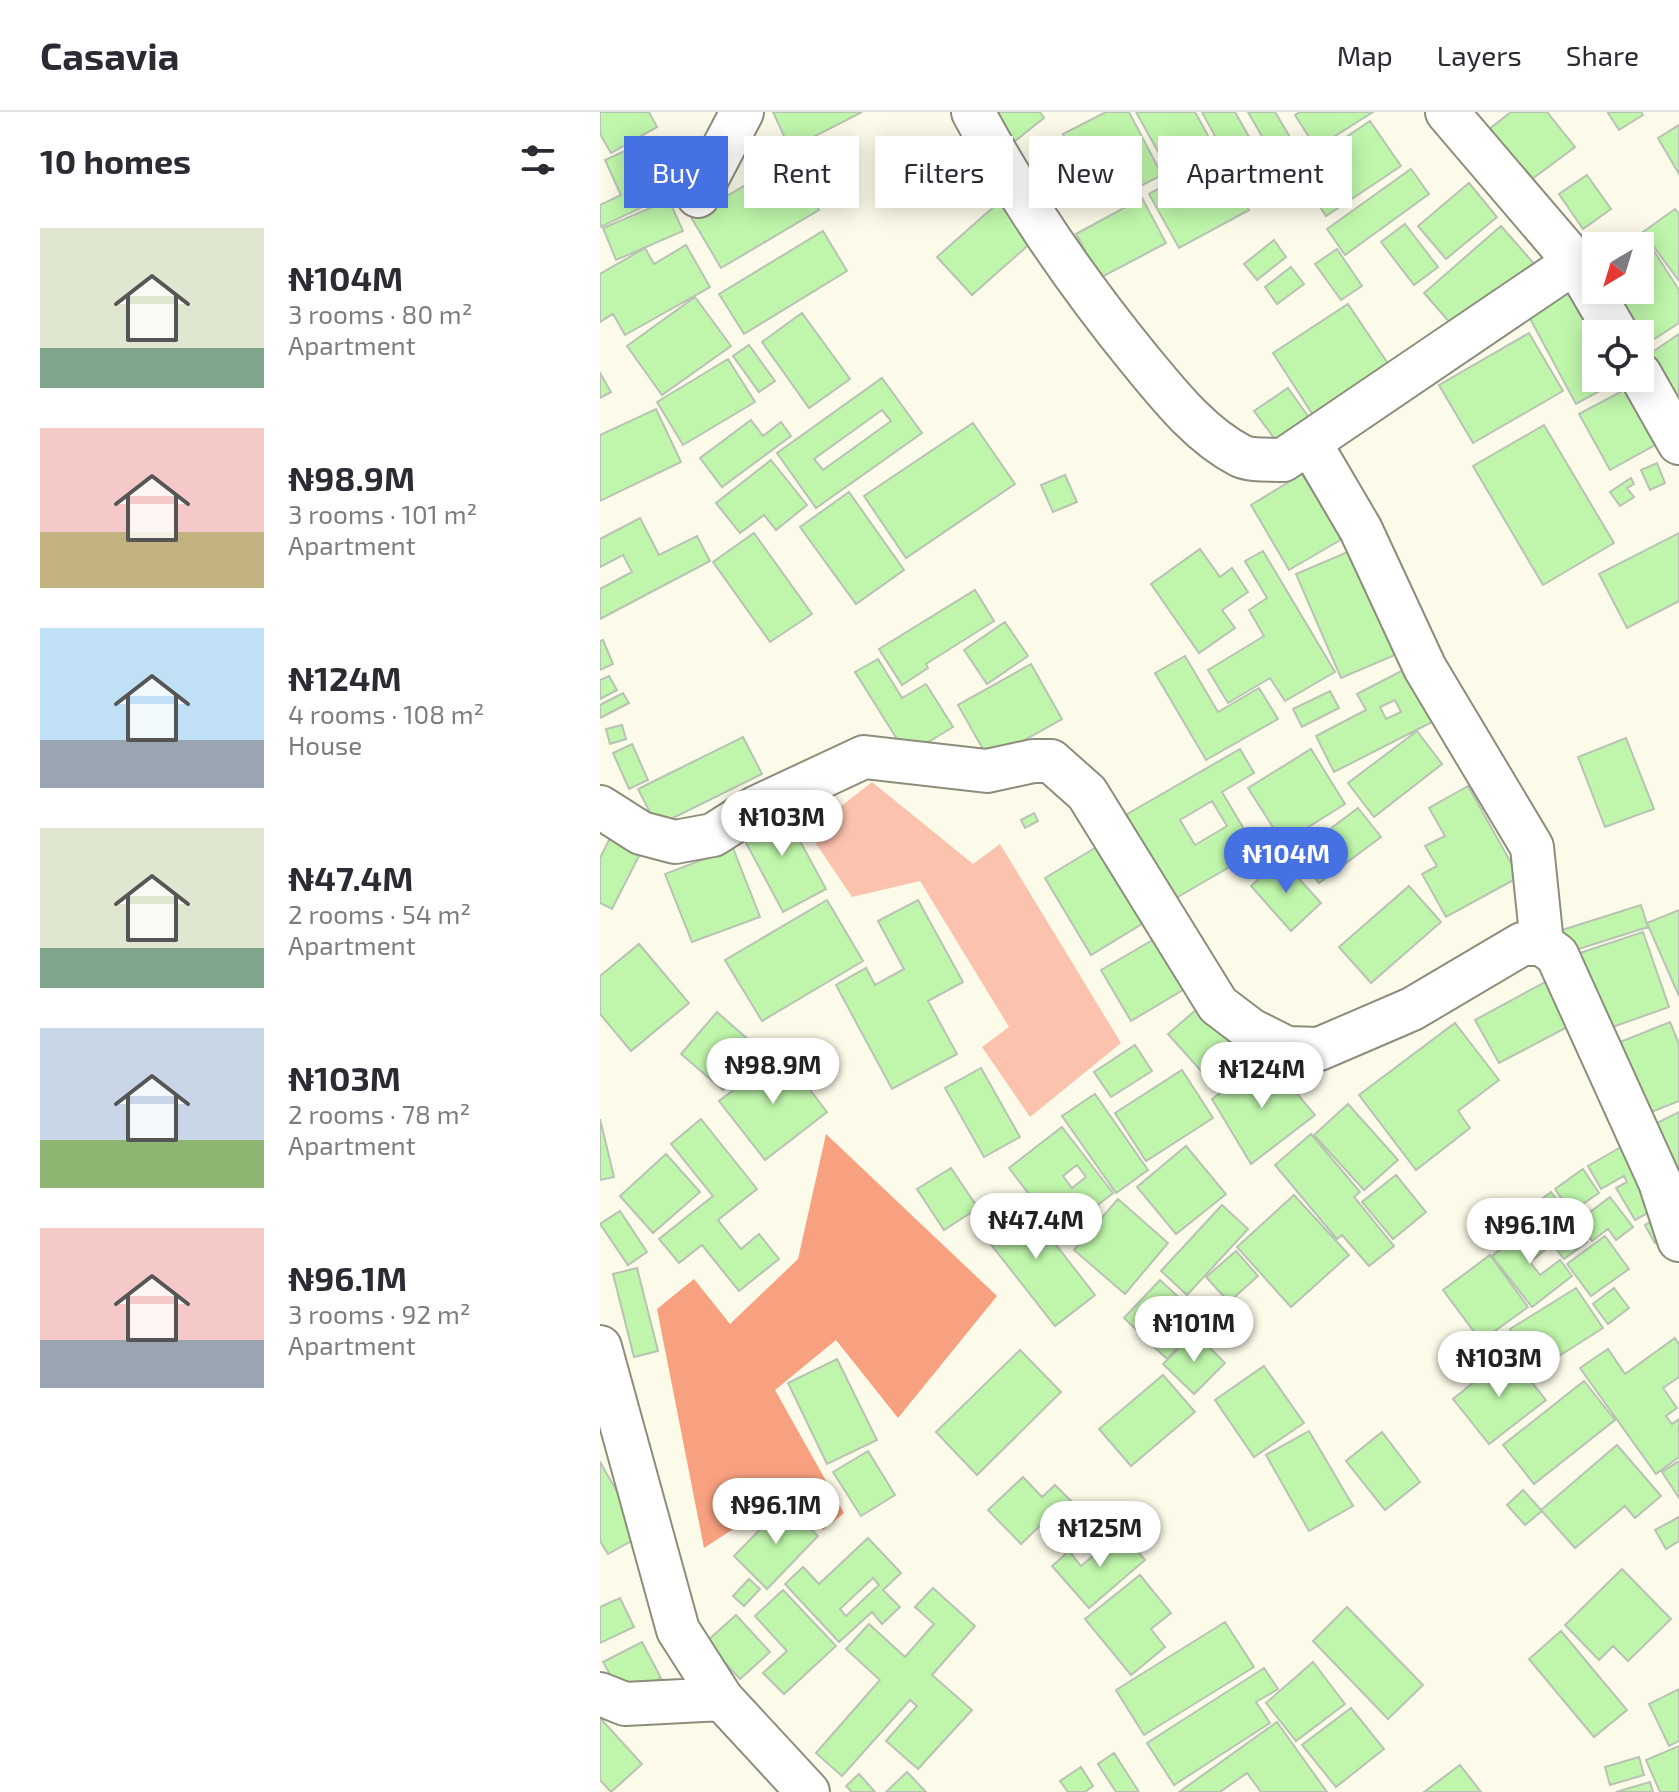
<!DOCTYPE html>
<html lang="en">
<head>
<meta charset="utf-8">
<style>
  :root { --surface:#fff; --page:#f7f7f7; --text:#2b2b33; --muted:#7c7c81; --line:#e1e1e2; --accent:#4571e3 }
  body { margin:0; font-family:"Exo 2",sans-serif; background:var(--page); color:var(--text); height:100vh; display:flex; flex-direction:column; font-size:30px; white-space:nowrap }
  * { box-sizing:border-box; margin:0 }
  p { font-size:26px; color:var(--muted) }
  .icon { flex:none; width:44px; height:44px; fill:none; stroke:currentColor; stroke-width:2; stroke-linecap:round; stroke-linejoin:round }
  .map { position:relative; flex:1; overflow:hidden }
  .side { display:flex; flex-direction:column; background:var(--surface); width:600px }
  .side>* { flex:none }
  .top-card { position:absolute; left:24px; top:24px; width:760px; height:72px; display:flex; gap:16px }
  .needle { width:52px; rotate:218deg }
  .buttons { position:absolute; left:982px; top:120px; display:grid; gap:16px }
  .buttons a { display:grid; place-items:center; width:72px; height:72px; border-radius:0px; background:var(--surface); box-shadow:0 4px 20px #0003; font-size:40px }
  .price { position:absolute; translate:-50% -68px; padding:0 18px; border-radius:28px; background:#fff; color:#222; font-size:26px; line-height:52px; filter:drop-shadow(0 2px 4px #0008) }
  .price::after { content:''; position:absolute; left:50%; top:48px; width:24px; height:18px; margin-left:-12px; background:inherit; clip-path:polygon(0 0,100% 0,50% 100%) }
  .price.selected { background:var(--accent); color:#fff }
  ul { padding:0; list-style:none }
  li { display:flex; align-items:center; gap:24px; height:200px; padding:0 40px }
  li span { display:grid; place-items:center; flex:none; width:224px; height:160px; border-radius:0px; color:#555 }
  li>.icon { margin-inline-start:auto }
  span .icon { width:96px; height:96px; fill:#fffc; stroke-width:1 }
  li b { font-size:34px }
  h2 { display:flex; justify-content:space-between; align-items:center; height:96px; padding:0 40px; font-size:34px }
  .chip { padding:0 28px; border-radius:0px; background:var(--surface); box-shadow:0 4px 20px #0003; font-size:28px; line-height:72px }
  .chip.selected { background:var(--accent); color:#fff }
  header { display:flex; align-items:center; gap:48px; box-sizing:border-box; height:112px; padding:0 40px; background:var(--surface); border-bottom:2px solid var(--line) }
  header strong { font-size:38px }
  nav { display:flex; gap:44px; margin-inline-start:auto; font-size:28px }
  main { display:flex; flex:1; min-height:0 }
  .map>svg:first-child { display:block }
</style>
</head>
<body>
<header>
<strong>Casavia</strong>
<nav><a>Map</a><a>Layers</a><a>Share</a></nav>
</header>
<main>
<section class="side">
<h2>10 homes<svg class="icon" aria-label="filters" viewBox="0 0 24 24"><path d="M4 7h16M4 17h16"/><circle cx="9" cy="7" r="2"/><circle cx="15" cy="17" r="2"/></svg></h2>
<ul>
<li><span style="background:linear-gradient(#dfe7d0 75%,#7fa58c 0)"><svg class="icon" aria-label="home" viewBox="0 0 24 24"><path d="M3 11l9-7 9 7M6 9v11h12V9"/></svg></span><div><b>₦104M</b><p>3 rooms · 80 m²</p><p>Apartment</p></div></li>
<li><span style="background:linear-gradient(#f6c9c9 65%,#c2b280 0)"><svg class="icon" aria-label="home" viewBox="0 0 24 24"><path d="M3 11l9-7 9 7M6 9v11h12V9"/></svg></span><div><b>₦98.9M</b><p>3 rooms · 101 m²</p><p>Apartment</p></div></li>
<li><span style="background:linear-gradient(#bfe0f5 70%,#9aa5b1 0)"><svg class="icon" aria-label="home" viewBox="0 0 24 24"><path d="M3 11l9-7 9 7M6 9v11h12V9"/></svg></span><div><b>₦124M</b><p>4 rooms · 108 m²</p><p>House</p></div></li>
<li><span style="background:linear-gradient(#dfe7d0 75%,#7fa58c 0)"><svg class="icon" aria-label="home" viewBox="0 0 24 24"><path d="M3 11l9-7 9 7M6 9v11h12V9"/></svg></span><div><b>₦47.4M</b><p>2 rooms · 54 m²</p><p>Apartment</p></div></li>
<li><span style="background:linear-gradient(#c9d6e8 70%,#8fb573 0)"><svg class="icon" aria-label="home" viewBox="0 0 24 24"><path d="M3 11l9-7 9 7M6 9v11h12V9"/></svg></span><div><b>₦103M</b><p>2 rooms · 78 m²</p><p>Apartment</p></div></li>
<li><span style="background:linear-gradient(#f6c9c9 70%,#9aa5b1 0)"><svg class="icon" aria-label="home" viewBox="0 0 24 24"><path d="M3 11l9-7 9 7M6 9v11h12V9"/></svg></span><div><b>₦96.1M</b><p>3 rooms · 92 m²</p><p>Apartment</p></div></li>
</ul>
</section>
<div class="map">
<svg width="1079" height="1680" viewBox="0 0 1079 1680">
  <rect width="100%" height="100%" fill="#fcfbe9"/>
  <path fill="#fbc2ad" d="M272 670 373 752 400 732 521 931 430 1005 382 935 409 915 320 769 252 785 208 720Z"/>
  <path fill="#f8a180" d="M226 1022 397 1184 298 1306 236 1228 175 1278 244 1401 223 1418 183 1385 104 1436 57 1197 94 1167 130 1212 198 1147Z"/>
  <path fill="#bff6ab" stroke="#b8c3b4" stroke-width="2" fill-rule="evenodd" d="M0 0H49L57 15 11 41 0 22Z
    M173 0H262L190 37Z
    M387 0H440L444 6 405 37Z
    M506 0H529L562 63 501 94 463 22Z
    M536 0H595L649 98 579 136 549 82 574 68Z
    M602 0H635L670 62 643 76Z
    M648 0H675L700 42 679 54Z
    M700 0H773L716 36 695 3Z
    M911 0H947L975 35 928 70 888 18Z
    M1010 0H1041L1043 3 1019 18 1008 1Z
    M770 9 801 54 726 104 696 59Z
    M1079 13V62L1058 26Z
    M40 32 64 85 0 115V93L21 83 5 48Z
    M188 48 219 98 121 156 91 105Z
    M811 57 829 82 745 143 727 117Z
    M987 63 1011 97 983 117 959 82Z
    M869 71 897 105 846 147 818 114Z
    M542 86 566 131 500 166 476 122Z
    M69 88 83 119 16 148 3 116Z
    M398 91 433 129 372 183 337 145Z
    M1075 97 1079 102V169L1043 120Z
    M805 112 838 155 814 173 781 130Z
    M901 114 936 154 859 221 824 181Z
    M223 119 247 159 144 222 119 182Z
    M674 128 686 145 657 168 644 152Z
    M86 133 110 175 25 223 13 202 0 210V162L45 136 54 152Z
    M1052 136 1079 178V211L1045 233 1040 222H1038L1009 178H1040V144Z
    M737 137 762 174 741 188 715 152Z
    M691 155 704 172 677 192 665 175Z
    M968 180 996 232V266H1014L1016 270 976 292 927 201Z
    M95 185 131 234 62 283 27 234Z
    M748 192 791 256 715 306 673 241Z
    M202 201 250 267 209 296 162 230Z
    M929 221 963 279 873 331 839 273Z
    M1079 222V289L1048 243Z
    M149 233 175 269 159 280 133 244Z
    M128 247 155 290 83 333 57 290Z
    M0 261 11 280 0 286Z
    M282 266 322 321 216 396 177 341ZM282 298 291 309 223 358 214 347Z
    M688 276 710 307 677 330 654 299Z
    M1024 278 1055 333 1010 358 979 302Z
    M56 297 81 350 0 389V323Z
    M151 308 163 324 181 310 191 324 122 375 100 346Z
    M373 311 415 372 306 446 264 384Z
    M944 313 1014 431 943 473 873 354Z
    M171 348 207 393 176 418 164 403 140 421 116 391Z
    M1057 351 1065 371 1050 378 1041 358Z
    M702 362 742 427 689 458 651 393Z
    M465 363 477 390 453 400 441 373Z
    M1031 366 1034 372 1027 376 1034 385 1020 394 1010 380Z
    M249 380 304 458 256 492 200 415Z
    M40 406 59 443 97 424 110 449 0 507V477L32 460 23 443 0 455V427Z
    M154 421 212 502 170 530 113 450Z
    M1079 421V489L1027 516 999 462Z
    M600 437 620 465 632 456 648 480 622 498 635 516 599 541 551 472Z
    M663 439 735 560 685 589 670 566 628 591 608 558 664 524 649 498 667 486 645 449Z
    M750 439 795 543 741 566 696 462Z
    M375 478 394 509 326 552 328 556 302 573 279 537Z
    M405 510 428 544 387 572 364 538Z
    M3 528 13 552 0 558V529Z
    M585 544 618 600 659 576 678 607 606 648 555 561Z
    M278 547 302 586 326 572 353 615 307 643 255 560Z
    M431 552 462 607 389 648 358 593Z
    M807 556 834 609 734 660 716 624 766 598 757 582ZM795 588 801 600 786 607 780 595Z
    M9 564 17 578 0 587V568Z
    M730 579 739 596 702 615 693 597Z
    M23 581 29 591 0 606V593Z
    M22 613 26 627 10 632 6 617Z
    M817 619 842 652 774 705 748 671Z
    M143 625 162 662 57 714 38 677Z
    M1026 626 1054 697 1005 715 978 645Z
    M32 632 48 668 29 677 13 641Z
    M640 637 654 661 622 680 657 739 571 789 522 705ZM612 689 627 714 595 733 580 708Z
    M711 637 745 692 683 731 648 676Z
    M868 674 919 765 846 805 822 762 837 754 825 734 845 724 829 696Z
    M180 692 226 777 183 800 137 714Z
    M758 696 781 725 719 771 697 742Z
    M434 701 438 709 425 716 421 708Z
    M11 724 41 740 12 797 0 791V746Z
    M508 728 555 804 491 843 445 766Z
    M133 736 160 805 92 830 65 762Z
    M681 747 721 791 691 819 651 774Z
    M809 774 841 810 771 871 739 835Z
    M227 788 263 849 162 909 125 848Z
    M318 788 363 870 328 889 357 942 292 977 236 873 266 856 275 873 304 857 278 809Z
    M1041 793 1048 815 966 841 959 819Z
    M1079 798V884L1047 811Z
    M1043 820 1069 895 1007 917 980 841Z
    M563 822 593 872 531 909 501 858Z
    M39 832 89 891 31 939 0 902V864Z
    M947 869 971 913 899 951 875 908Z
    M611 885 653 933 611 970 568 922Z
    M117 900 159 937 123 978 81 942Z
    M1070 910 1079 932V989L1044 1003 1015 932Z
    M855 911 899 968 858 999 870 1016 816 1058 759 983Z
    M535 933 552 959 511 985 494 960Z
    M182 941 227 1000 165 1048 119 989Z
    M668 947 715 1003 651 1052 612 987Z
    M381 956 420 1025 384 1045 345 976Z
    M582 958 613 1006 546 1049 515 1001Z
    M495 982 548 1058 516 1081 462 1004Z
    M748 992 798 1048 764 1078 714 1023Z
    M1079 1000V1067L1053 1013Z
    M0 1007 14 1065 0 1068Z
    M101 1007 157 1077 118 1108 141 1137 159 1122 179 1147 139 1179 102 1133 79 1151 59 1127 113 1084 71 1032Z
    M462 1015 513 1081 460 1123 409 1056ZM477 1053 486 1065 472 1076 463 1064Z
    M711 1022 760 1080 754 1085 794 1134 769 1154 742 1123 737 1127 675 1053Z
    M1026 1032 1061 1094 1035 1108 1016 1076 1027 1070 1024 1064 1001 1077 988 1054Z
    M586 1034 626 1082 576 1122 537 1075Z
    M66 1042 100 1080 53 1121 20 1084Z
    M351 1056 378 1096 344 1118 317 1077Z
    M983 1057 999 1081 971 1100 955 1077Z
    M796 1063 826 1100 793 1127 762 1090Z
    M951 1080 968 1102 951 1115 934 1093Z
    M694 1083 749 1143 691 1195 637 1135Z
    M418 1084 495 1183 455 1214 378 1116Z
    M1010 1085 1033 1115 1016 1128 1008 1117 992 1129 977 1110Z
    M518 1087 568 1131 525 1182 474 1138Z
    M622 1093 648 1117 587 1183 561 1159Z
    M20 1099 47 1140 28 1153 0 1112Z
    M1062 1103 1072 1120 1055 1131 1045 1113Z
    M970 1106 987 1130 964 1147 946 1124Z
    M932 1112 950 1134 930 1150 940 1163 960 1148 972 1164 932 1195 892 1144Z
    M1005 1124 1029 1157 991 1184 967 1152Z
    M636 1139 658 1164 629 1190 606 1165Z
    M890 1143 928 1195 881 1229 843 1178Z
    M37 1156 58 1239 34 1245 13 1162Z
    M560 1168 603 1208 567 1247 524 1206Z
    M976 1176 1003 1216 937 1258 910 1217Z
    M1014 1176 1029 1196 1008 1212 993 1192Z
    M595 1221 625 1251 594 1282 563 1252Z
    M1075 1226 1079 1232V1265L1063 1276 1077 1296 1066 1304 1072 1312 1079 1307V1345L1056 1362 980 1256 1008 1237 1025 1262Z
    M420 1238 461 1280 377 1363 336 1320Z
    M909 1242 946 1288 889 1332 853 1287Z
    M237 1247 277 1328 227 1352 188 1271Z
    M664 1254 704 1311 654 1345 615 1288Z
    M563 1263 595 1300 531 1354 499 1317Z
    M984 1269 1015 1308 934 1372 903 1333Z
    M709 1319 753 1394 709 1419 666 1343Z
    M782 1320 820 1370 785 1398 746 1349Z
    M1017 1333 1061 1384 1035 1406 1025 1394 975 1436 941 1398Z
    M268 1339 295 1383 261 1404 233 1360Z
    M1079 1349V1386L1062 1360Z
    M0 1350 42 1423 8 1442 0 1429Z
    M423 1365 442 1385 455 1373 487 1405 462 1428 444 1410 421 1432 388 1398Z
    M923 1378 942 1399 925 1413 907 1393Z
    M185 1392 218 1424 167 1477 134 1444Z
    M1079 1405V1429L1066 1437 1055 1418Z
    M521 1420 545 1448 489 1496 452 1454 469 1439 481 1454Z
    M268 1426 301 1461 283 1478 300 1495 282 1512 272 1500 239 1530 185 1472 203 1455 219 1472ZM273 1466 279 1473 246 1504 240 1497Z
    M1022 1457 1071 1507 1028 1549 1013 1534 999 1548 965 1513Z
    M540 1463 571 1501 551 1517 565 1535 531 1563 485 1507Z
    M149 1467 160 1477 144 1494 133 1484Z
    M333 1476 375 1514 332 1563 372 1598 318 1657 286 1629 317 1594 310 1588 242 1664 216 1641 280 1568 246 1537 269 1512 305 1545 334 1512 315 1495Z
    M183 1478 236 1534 184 1582 163 1561 187 1539 155 1504Z
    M20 1486 34 1515 0 1531V1495Z
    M747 1495 823 1573 788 1607 713 1529Z
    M136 1503 170 1540 140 1567 106 1530Z
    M625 1510 654 1555 544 1623 516 1578Z
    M961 1519 1027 1598 994 1625 929 1547Z
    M42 1530 61 1566 23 1586 3 1550Z
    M713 1550 745 1592 696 1629 666 1591Z
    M664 1556 678 1577 656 1590 670 1611 574 1673 547 1631Z
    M1079 1577V1629L1069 1634 1049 1592Z
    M751 1596 784 1637 736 1675 702 1633Z
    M0 1606 42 1652 11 1680 0 1668Z
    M677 1610 727 1680H661L647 1661 620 1680H579Z
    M1079 1634V1680H1060L1046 1648Z
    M514 1641 539 1680H516L498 1652Z
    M1039 1645 1044 1663 1010 1673 1005 1655Z
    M860 1653 881 1680H824Z
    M481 1655 493 1674 485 1680H468L460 1669Z
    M307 1660 326 1680H286Z
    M259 1662 275 1680H252L246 1674Z
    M1050 1670 1053 1680H1016Z"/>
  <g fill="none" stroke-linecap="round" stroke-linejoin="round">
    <defs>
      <path id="minor" d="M373 0C420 88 477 171 540 248 569 283 600 323 641 344 652 349 671 347 683 348L975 150
        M847 0 975 150 1017 222
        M98 84 142 0
        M1040 262 1079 331
        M710 331 761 418 825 556 932 735 942 832
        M0 695 41 721 75 730 113 723 157 695 264 645 387 659 433 649H451L487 681 618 893 651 918 687 936 719 937 812 897 922 832H942L957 843 1060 1070 1079 1128
        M0 1235 78 1518 122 1587 208 1680
        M0 1582 25 1592 122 1587"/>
    </defs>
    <use href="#minor" stroke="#8d8d7c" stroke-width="46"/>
    <use href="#minor" stroke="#fff" stroke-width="42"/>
  </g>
</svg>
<div class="buttons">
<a><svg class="needle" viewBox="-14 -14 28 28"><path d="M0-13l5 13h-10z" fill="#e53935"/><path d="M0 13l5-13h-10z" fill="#7c7c81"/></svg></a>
<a><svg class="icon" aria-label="locate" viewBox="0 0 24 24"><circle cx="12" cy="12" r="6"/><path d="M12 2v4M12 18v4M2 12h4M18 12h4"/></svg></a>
</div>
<b class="price" style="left:182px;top:746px">₦103M</b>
<b class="price selected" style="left:686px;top:783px">₦104M</b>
<b class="price" style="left:173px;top:994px">₦98.9M</b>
<b class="price" style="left:662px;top:998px">₦124M</b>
<b class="price" style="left:436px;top:1149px">₦47.4M</b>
<b class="price" style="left:930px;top:1154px">₦96.1M</b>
<b class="price" style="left:594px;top:1252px">₦101M</b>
<b class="price" style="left:899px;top:1287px">₦103M</b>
<b class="price" style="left:176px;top:1434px">₦96.1M</b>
<b class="price" style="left:500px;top:1457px">₦125M</b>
<div class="top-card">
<a class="chip selected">Buy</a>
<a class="chip">Rent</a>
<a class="chip">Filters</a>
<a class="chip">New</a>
<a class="chip">Apartment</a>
</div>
</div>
</main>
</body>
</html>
